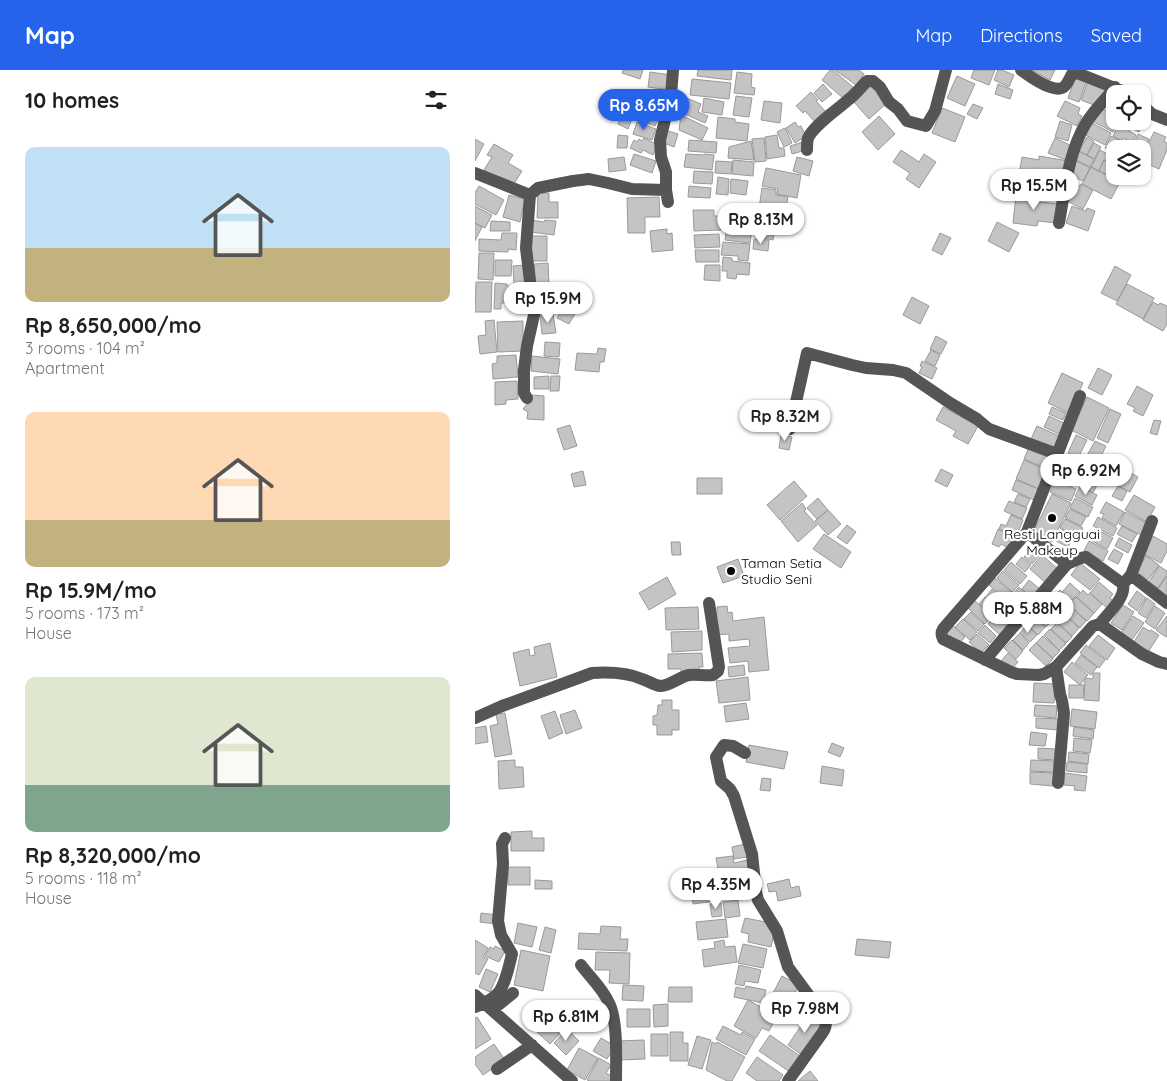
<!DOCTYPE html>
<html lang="en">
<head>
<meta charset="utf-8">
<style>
  :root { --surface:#fff; --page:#f2f2f2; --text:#202124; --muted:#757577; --accent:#2563eb }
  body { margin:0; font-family:Quicksand,sans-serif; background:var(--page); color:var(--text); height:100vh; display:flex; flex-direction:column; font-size:19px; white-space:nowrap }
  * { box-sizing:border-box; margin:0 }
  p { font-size:16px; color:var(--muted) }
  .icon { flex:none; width:28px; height:28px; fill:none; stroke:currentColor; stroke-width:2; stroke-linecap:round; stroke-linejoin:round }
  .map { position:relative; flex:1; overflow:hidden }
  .sheet { display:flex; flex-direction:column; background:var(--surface); width:475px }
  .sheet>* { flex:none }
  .buttons { position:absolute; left:631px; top:15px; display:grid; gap:10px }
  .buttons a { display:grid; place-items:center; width:45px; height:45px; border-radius:10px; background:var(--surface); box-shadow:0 1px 4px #0004; font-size:25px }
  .price { position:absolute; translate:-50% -42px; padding:0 11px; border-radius:18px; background:#fff; color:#222; font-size:16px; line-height:32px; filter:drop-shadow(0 1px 2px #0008) }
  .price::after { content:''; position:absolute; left:50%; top:30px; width:15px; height:11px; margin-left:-8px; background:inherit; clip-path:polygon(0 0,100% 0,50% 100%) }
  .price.selected { background:var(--accent); color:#fff }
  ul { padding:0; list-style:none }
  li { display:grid; align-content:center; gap:10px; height:265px; padding:0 25px }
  li span { display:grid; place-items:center; height:155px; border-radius:10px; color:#555 }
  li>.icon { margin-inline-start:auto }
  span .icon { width:90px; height:90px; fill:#fffc; stroke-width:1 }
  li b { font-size:21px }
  h2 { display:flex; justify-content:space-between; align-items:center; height:60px; padding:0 25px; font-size:21px }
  header { display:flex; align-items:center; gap:30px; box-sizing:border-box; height:70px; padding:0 25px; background:var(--accent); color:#fff }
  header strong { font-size:24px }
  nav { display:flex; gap:28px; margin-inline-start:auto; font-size:18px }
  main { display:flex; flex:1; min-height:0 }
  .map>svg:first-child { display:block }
</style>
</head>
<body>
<header>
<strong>Map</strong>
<nav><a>Map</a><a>Directions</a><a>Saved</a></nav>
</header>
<main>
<section class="sheet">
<h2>10 homes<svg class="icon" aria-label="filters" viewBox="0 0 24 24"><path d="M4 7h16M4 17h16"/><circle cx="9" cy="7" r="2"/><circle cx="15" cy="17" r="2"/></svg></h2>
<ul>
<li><span style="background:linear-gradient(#bfe0f5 65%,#c2b280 0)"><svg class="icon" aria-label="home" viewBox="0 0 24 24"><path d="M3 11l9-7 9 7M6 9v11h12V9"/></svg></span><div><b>Rp 8,650,000/mo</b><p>3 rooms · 104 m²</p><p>Apartment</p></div></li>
<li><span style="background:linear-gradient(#ffd9b3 70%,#c2b280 0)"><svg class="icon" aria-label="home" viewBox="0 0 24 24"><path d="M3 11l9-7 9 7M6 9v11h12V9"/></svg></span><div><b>Rp 15.9M/mo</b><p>5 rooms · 173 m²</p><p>House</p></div></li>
<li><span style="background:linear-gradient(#dfe7d0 70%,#7fa58c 0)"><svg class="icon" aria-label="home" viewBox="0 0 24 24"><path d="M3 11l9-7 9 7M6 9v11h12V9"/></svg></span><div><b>Rp 8,320,000/mo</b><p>5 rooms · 118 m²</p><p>House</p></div></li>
</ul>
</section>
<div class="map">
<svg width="692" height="1011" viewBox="0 0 692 1011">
  <rect width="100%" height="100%" fill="#fff"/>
  <path fill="#c4c4c4" stroke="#999" d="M148 0H168L165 9 147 3Z
    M223 0H257L256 10 222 6Z
    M355 0H358L378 17 368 28 347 10Z
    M360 0H384L389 4 381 15Z
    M499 0H520L514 15 496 8Z
    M523 0H527L539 5 534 17 519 10Z
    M557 0H580L575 10Z
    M175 2 196 5 194 20 173 17Z
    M262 2 277 4 276 17 280 18 279 25 259 23Z
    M482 6 500 14 490 36 472 28Z
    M600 8 611 12 604 32 593 28Z
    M217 9 256 13 254 29 215 25Z
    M613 11 631 18 624 37 606 30Z
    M348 14 357 24 347 32 339 23Z
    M523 14 538 20 535 29 520 24Z
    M396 16 412 33 394 49 379 32Z
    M172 20 192 22 190 38 165 35 166 25 171 26Z
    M336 22 343 30 341 31 352 43 341 53 330 41 328 43 321 36Z
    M261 26 277 28 274 47 258 45Z
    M209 27 226 34 223 42 233 46 230 53 203 41Z
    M229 28 249 32 247 45 227 42Z
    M152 31 162 36 153 59 143 54Z
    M289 31 307 33 305 53 286 50Z
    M590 31 605 38 603 44 607 46 602 56 582 46Z
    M498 34 508 38 502 49 492 44Z
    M624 37 638 44 637 47 640 48V51H644L638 62 617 51Z
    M467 38 490 47 480 72 457 63Z
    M169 39 185 45 180 56 164 50Z
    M206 45 233 58 227 70 204 60Z
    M404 46 420 64 403 80 387 62Z
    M243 47 260 49V52L274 54 272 71 241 68Z
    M668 50 669 51 664 62 656 58 657 56 647 51H668Z
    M585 51 597 55 593 71 580 67Z
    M162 52 181 59 177 70 158 64Z
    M320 52 323 57 326 56 331 66 320 73 311 58Z
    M615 52 636 63 630 75 609 64Z
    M644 53 655 59 654 61 661 65 657 72 648 68 647 71 638 66Z
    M310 58 317 73 309 77 302 62Z
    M193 61 203 64 199 77 189 73Z
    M679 62 691 67 689 71 692 73V80L684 99 668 92 675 77 672 76Z
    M663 64 674 69 668 86V79H656Z
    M143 65 153 66 152 78H142Z
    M302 65 304 78H309L310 86 292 89 290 67Z
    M636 66 656 76 654 79H640V87L635 85 637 81 630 78Z
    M612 67 619 71 612 85 604 81Z
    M169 68 183 75 178 85 168 80 166 83 155 78 159 70 162 72 164 69 167 71Z
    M289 68 291 91 280 92 277 69Z
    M580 68 597 76 591 90 573 83Z
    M0 69 9 74 0 91Z
    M214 70 242 72 241 83 213 81Z
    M276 71 279 90 253 88 254 77Z
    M328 72 331 80 317 84 315 76Z
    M619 73 626 77 619 89 612 85Z
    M19 74 38 85 33 93 47 101 37 117 9 100 17 87 12 85Z
    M426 80 444 92 449 84 461 92 444 118 431 109 435 103 418 92Z
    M625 80 634 85 631 91 629 90 624 101 616 97Z
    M603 81 619 89 615 97 599 89Z
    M159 84 181 91 177 103 155 95Z
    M211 84 229 85V84L239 85 237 100 209 97Z
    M564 86 593 91 589 109 585 108V113L544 105 547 87 564 90Z
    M634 86 640 89V106H645L643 110 624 101 629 90 631 92Z
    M149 87 151 100 134 102 133 89Z
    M322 87 338 91 334 106 318 101Z
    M258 90 279 92 278 106 257 104Z
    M600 90 615 98 608 111 593 104Z
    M241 91 257 92 256 104 240 103Z
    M616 97 645 112 636 129 607 114Z
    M291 98 326 105 322 128 302 124 303 119 287 116Z
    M219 101 238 102 237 114 218 113Z
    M243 107 254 109 253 125 241 124Z
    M256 109 273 111 271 125 255 123Z
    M562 110 586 114 583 126 565 123V125L560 124Z
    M602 114 605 116 606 114 618 120 608 139 594 132Z
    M4 116 29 130 21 145 0 134V123Z
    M214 116 236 118 235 128 213 127Z
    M287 118 301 120V125L313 127 310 142 284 138Z
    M63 123H74V132H83V148H62Z
    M34 125 50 129 45 152 28 147Z
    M541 125 565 128V132L584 134 582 153 563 151 562 156 538 153Z
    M184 127 185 147H170V163H153L152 128Z
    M0 136 17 145 10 158 0 153Z
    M597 136 611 141 612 138 620 141 613 161 591 153Z
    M254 137 282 138 281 153 253 152Z
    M286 139 308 143 306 153 301 152 298 170 280 166Z
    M218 140H239V146H246V160L219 161Z
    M56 150 69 152 70 150 81 151 79 165 55 162Z
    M16 151 35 152V161H15Z
    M522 152 544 163 534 182 513 171Z
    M0 153 7 157 0 171Z
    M252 156 277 159 275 173 250 170Z
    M192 159V164L197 163 198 180 177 182 175 161Z
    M27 163H42L41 180 33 179V182L4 181V169L26 170Z
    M465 163 476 168 467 185 457 180Z
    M244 164 245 177 220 178 219 165Z
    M55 166H72V191H55Z
    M279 169 294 170 293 181 278 179Z
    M248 172 275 174 273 191 263 190V186L246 185Z
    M220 180H244V192H221Z
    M4 183H19L18 210 3 209Z
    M248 187 257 188V191L275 193 274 205 262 204 261 209 252 208V201H247Z
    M20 190H37L36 206H20Z
    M73 193 74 215 61 216 59 194Z
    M50 195 51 214H39L38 196Z
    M230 195H245V211L229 210Z
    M640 196 656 205 642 231 626 223Z
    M1 212H17L16 242H0Z
    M20 213 32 214V216L47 217 46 233H26V239H19Z
    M652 214 679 228 668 249 641 234Z
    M64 220H77V240H64Z
    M437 227 454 236 445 254 428 245Z
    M678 232 683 235 685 233 692 236V254L688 261 668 250Z
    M84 234 90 237 91 234 102 240 94 254 82 248 86 241 81 239Z
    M78 244 81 263 67 264 65 245Z
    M19 250 22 282 5 284 3 266 11 265 10 251Z
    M48 251V281L23 282 22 252Z
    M461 266 472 272 466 284 455 279Z
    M70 272 85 273 84 287 69 286Z
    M123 278 131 279 129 292H125L124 302 100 300 102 283 122 284Z
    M456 280 465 285 460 296 450 291Z
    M41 285 43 307 18 309 17 294 22 293V286Z
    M57 286 85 289 83 304 56 301Z
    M447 291 462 298 457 309 444 303 447 297 445 296Z
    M623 298 637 305 627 325 613 318Z
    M587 303 608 313 594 343 573 333Z
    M74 306V319H59V307Z
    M76 306H85L84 321H75Z
    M42 311 43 329 31 330V334L20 335V312Z
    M662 316 678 325 668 346 658 341 660 338 652 334Z
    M57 325 69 326V350L52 349 53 342 48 339 52 334Z
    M612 327 634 338 618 371 596 360Z
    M468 337 503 356 493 374 478 366 481 361 461 350Z
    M577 337 591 343 588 350 574 344Z
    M635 339 646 344 633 373 622 368Z
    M574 346 589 353 584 364 569 357Z
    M679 350 686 351 682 365 675 363Z
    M95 355 102 376 89 380 82 359Z
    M562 356 584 366 578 381 555 371Z
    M306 365 317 367 314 380 304 378Z
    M601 365 612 370 603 388 593 383Z
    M620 371 631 376 627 384 636 389 629 402 609 391Z
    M554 377 577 386 572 399 549 389Z
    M595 385 605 390 604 392 609 395 605 403 589 395Z
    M549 390 572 400 564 419 541 409Z
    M586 395 604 404 598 416 580 407Z
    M466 399 478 405 472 417 460 411Z
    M651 400 663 407 655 422 643 416Z
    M108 401 111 415 99 417 96 404Z
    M607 402 624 411 618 423 601 414Z
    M222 408H247V424H222Z
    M541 410 564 419 559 430 537 420Z
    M580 410 601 419 596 431 575 422Z
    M319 411 332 426 305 450 292 435Z
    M643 416 652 421 647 431 637 426Z
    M605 417 622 425 617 435 600 426Z
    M543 424 555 429 551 437 539 432Z
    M577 424 596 433 577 472 558 463Z
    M659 425 680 437 672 452 650 440Z
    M343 428 353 440 342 449 332 438Z
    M600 428 618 437 613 447 595 438Z
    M534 431 552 438 547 449 529 441Z
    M631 432 649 442 641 456 627 448 629 444 625 443Z
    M327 433 331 439 329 441 342 455 323 472 306 451Z
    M595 439 611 447 606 456 590 448Z
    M353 440 366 454 353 465 340 451Z
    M650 442 672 453 666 465 644 454Z
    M536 445 548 450 541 467 524 459 526 454 531 456Z
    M623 447 642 458 638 466 618 456Z
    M590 449 608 458 604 467 585 458Z
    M372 455 381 462 372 474 362 467Z
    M647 456 662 464 657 472 642 464Z
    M523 459 541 468 536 479 526 474 524 477 517 474Z
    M587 460 599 466 593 477 581 471Z
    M623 460 638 468 632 479 617 471Z
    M349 464 376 482 366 498 338 479Z
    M678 466 692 474V481L686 493 668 484Z
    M644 468 657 475 653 483 640 476Z
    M614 471 633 481 628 491 609 481Z
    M196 472H205L206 485H197Z
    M556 479 564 486 557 494 549 487Z
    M639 479 648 484 643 494 633 489Z
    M567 485 585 501 573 515 555 499Z
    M671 486 684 495 673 510 661 502Z
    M547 487 556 495 550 502 541 494Z
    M263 489 269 506 248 513 242 497Z
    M536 492 552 506 545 514 529 500Z
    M605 493 625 509 615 520 596 505Z
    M684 496 692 501V504L683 518 674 512Z
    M528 501 544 515 537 522 522 508Z
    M692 506V527L682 520Z
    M192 507 201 524 174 540 164 523Z
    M520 508 537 523 531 530 514 515Z
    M554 510 566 520 558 529 547 519Z
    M624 512 638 524 635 528 638 531 632 538 615 523Z
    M595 513 605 522 597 530 587 522Z
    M544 517 559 531 552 539 536 526Z
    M517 519 530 531 524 538 511 527Z
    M585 520 596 530 586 541 575 530Z
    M608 520 613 525 615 523 627 534 619 543 602 527Z
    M662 521 671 528 662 541 653 534Z
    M510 527 523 539 517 546 504 534Z
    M536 527 550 540 534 558 520 545Z
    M601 527 619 543 612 551 594 535Z
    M672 528 680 534 671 548 663 543Z
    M499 530 517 546 510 554 493 538Z
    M575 531 586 541 577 550 567 540Z
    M648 535 659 542 647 560 636 553Z
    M252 536 253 543 257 542 258 551 289 547 294 600 274 602 273 591 255 593 253 578 275 576 274 569 254 571V564L241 565 238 544H242V537Z
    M595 536 611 551 605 558 589 543Z
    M680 536 690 543 680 559 670 552Z
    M223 537 224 559 191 560 190 538Z
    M566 540 577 551 571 557 560 547Z
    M496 542 509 554 503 561 489 549Z
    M589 544 604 558 597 566 582 552Z
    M519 546 534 559 527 567 513 554Z
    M658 546 669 553 656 571 646 563Z
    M692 546V566L691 567 681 560Z
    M560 548 570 557 563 565 552 555Z
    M488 549 502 562 495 570 480 557Z
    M582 553 597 567 591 573 576 559Z
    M510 555 521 566 515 573 503 563Z
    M552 555 562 565 555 572 545 563Z
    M478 556 490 567 483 575 471 564Z
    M668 557 674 561 676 560 684 565 673 582 659 572Z
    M575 559 591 574 584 580 569 565Z
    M227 561V580L197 582 196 562Z
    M545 563 554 573 548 580 538 570Z
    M502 564 514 575 506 583 494 572Z
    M623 565 640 578 632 590 614 576Z
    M568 566 585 581 578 588 561 573Z
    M537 570 548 581 541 589 529 578Z
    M75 573 82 607 45 616 38 583 54 579 55 586 60 585 59 577Z
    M561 573 578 589 571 596 554 580Z
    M611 575 630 590 624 598 605 583Z
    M227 583 228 597H224V603H206V599H193V584Z
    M533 583 543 592 536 600 526 591Z
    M606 585 622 597 616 605 600 593Z
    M597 592 613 605 605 615 589 602Z
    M269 595 270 605 254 607 253 597Z
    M618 603H625L624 631 609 630 610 608 618 609Z
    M273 607 275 630 244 633 241 611Z
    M559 613 580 614 579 633 558 632Z
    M594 615H609L608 628H594Z
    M187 630H197V640H204V660H197V665H182V655H178V646L182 645 183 635H187Z
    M271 633 274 649 251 652 249 636Z
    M560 635 582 636 581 648 559 646Z
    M597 639 622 642 620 659 595 656Z
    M100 640 107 658 91 664 85 645Z
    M80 641 88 663 74 669 66 646Z
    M30 643 37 684 20 687 15 656 23 654 21 644Z
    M561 648 583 649V660L561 658Z
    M11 656 13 672 0 674V658Z
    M599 657 619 660 618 669 598 666Z
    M556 662 572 664 570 676 554 675Z
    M599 668 617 670 615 683 598 681Z
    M357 673 369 678 365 687 353 682Z
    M274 675 313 682 309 699 271 692Z
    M563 678 580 679V690L563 689Z
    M594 682 614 684 613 694 593 691Z
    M40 690V697H48L49 717 24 719 23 691Z
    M556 690 579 691V702L555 701Z
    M592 692 612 694V703L591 701Z
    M347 696 369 700 367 716 345 713Z
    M555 702 579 703 578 716 555 714Z
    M590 703 612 706 610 721 599 720 600 716 589 715Z
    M287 708 296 709 295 721 285 720Z
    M57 761V768H69V781H36V762Z
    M270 774 272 787 259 789 257 777Z
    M258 786 259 793 272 790 275 809 246 814 241 788Z
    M33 797H55V815H33Z
    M314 809 316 818 324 816 326 826 303 831 301 821 294 822 292 814Z
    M60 810 77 811V819H60Z
    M267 812 269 826 245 829 243 816Z
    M239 818 240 831 218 834 217 821Z
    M263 830 265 846 250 848 248 832Z
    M246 833 247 846 237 847 235 834Z
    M6 843 22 845 21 854 5 852Z
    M270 848 296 853 300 859 296 877 273 872 274 864 266 862Z
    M251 849 253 867 223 870 221 852Z
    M43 853 62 857 57 877 39 873Z
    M126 856 146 857 145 869H153L152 881 103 879 104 863 125 864Z
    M70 857 81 860 76 883 64 880Z
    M382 869 416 872 414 888 380 885Z
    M0 870 13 878 8 887 13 889 4 905 0 903Z
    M249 870 250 877 260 876 262 892 229 897 227 880 240 878 239 872Z
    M268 874 292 879 288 898 263 893Z
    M20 876 30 881 24 892 10 886 15 877 19 879Z
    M46 880 75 886 68 921 39 915Z
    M121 882 155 883 154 914 134 913 135 900H120Z
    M264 895 286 900 283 913 270 911 269 916 260 914Z
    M11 899 23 904 15 922 4 917Z
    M307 906 324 915 307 947 288 937 294 924 297 925Z
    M148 915 169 916 168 931 147 930Z
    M271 916 291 920 288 933 259 927 261 917 270 919Z
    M194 917H217V932H193Z
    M273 930 302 946 294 961 287 958 281 968 259 956Z
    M193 934V956L179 957 178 935Z
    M152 939H175V957H152Z
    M334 944 348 954 327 985 313 975Z
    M2 947 16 969 0 979V948Z
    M73 947 81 955 85 951 91 957 75 974 60 960Z
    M248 956 266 965 267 962 280 969 271 985 241 969Z
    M92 959 104 971 91 985 79 973Z
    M195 962H208V973H213V991H195Z
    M176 964H193V986H176Z
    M295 965 325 986 315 1002 284 981Z
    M222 966 236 970 227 999 213 995Z
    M126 968 140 976 132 989 118 981Z
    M169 970 170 989 144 990 143 971Z
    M237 972 241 974 242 972 270 987 257 1011H252L231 1000Z
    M19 974 30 990 8 1005 0 994V987Z
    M104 978 123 988 110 1010 92 1000Z
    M282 987 308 1005 304 1011H282L271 1003Z
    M124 988 136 995 131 1003 139 1007 136 1011H115L112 1010Z
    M335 1001 343 1011H323Z"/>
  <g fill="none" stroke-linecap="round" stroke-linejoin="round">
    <path stroke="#555" stroke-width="12" d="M546 0C554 6 577 22 587 18 592 16 594 9 597 4L602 3 655 24
      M668 36 677 44 692 50
      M332 80C332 76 332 72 333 68 339 55 362 40 373 30 380 25 386 17 392 11H398L405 17 414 32 423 39 432 51 451 56 460 41 471 0
      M0 103 55 125 63 118 98 111 114 109 133 113 157 119 191 120
      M193 132 191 120V102L186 87 185 70 196 25 198 0
      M584 153C590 120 593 83 611 53 619 40 631 29 640 17
      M605 326 552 462 468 559C466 562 466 565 468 569L536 602 542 604 564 605 569 604 581 597 618 556 625 554 667 584 684 592 692 594
      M52 328 49 323V300L52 276 59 245 51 178 55 125
      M315 359 332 283 377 295 391 298 418 300 431 303 475 333 502 349 514 359 582 384
      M552 462 592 494 606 488 611 487 648 514C651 528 633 543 625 554
      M656 505 692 533
      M648 514 656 505 677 451
      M510 590 592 494
      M581 597 585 624 587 631 589 643 583 713
      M0 648 27 636 117 603C132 602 153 603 167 609 173 611 179 615 185 616 195 616 204 607 214 605 222 604 230 606 238 605L243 601 244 597 234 533
      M270 683 258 676 249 675 241 687 246 711 255 719 259 726 277 784 281 822 283 830 302 861 313 897 349 946C351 952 352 956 348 962L313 1011
      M106 895C115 907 128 919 134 933 143 951 141 990 141 1011
      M0 925 97 1011
      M0 937C7 934 15 931 21 925 30 918 34 895 37 884L26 865 23 851 28 794 27 774 30 768
      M17 940 38 923
      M22 999 57 975"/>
  </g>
  <g fill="#000" stroke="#fff" stroke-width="2">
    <circle cx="577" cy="448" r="5"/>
    <circle cx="256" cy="501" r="5"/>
  </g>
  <g text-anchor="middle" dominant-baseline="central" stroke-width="4.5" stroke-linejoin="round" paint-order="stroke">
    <g font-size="14" fill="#000" stroke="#fff">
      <text x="577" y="464">Resti Langguai<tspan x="577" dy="16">Makeup</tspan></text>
      <text x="266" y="493" text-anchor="start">Taman Setia<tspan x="266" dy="16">Studio Seni</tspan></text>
    </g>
  </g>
</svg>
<div class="buttons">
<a><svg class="icon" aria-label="locate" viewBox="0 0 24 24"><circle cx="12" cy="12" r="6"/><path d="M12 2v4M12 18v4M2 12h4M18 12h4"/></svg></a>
<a><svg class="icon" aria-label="layers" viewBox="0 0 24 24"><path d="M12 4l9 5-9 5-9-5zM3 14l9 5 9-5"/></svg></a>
</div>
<b class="price selected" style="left:169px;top:61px">Rp 8.65M</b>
<b class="price" style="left:559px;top:141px">Rp 15.5M</b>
<b class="price" style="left:286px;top:175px">Rp 8.13M</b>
<b class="price" style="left:73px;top:254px">Rp 15.9M</b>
<b class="price" style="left:310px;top:372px">Rp 8.32M</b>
<b class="price" style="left:611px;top:426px">Rp 6.92M</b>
<b class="price" style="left:553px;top:564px">Rp 5.88M</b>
<b class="price" style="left:241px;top:840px">Rp 4.35M</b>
<b class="price" style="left:330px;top:964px">Rp 7.98M</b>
<b class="price" style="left:91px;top:972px">Rp 6.81M</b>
</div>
</main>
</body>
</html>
